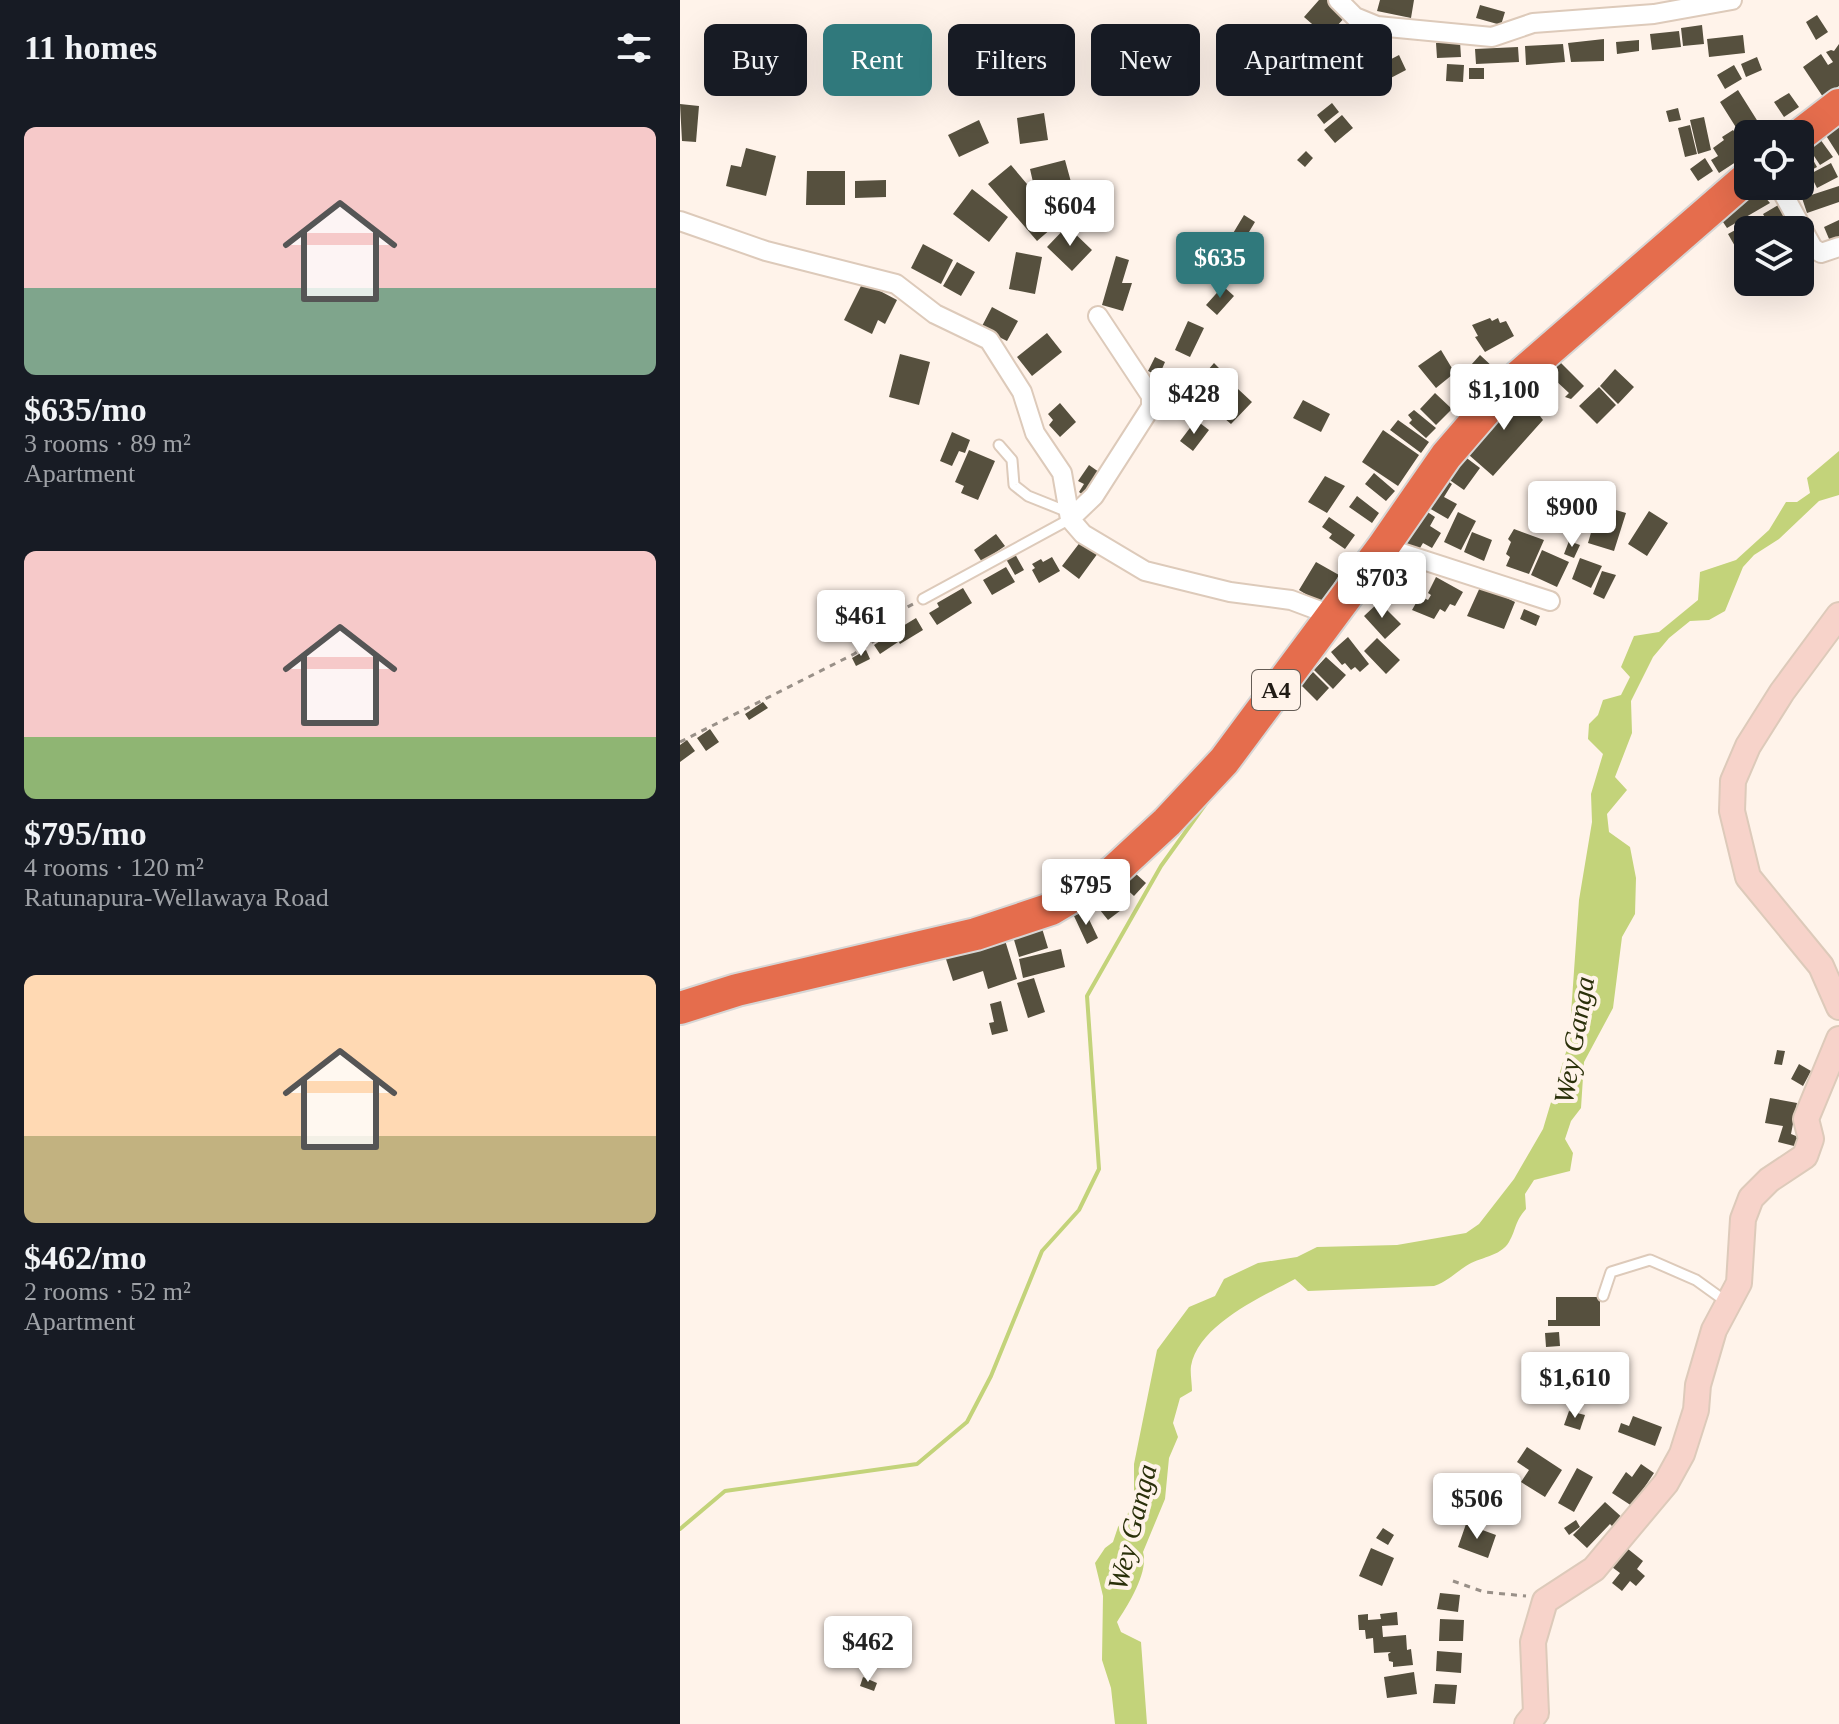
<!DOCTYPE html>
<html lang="en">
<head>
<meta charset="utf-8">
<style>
  :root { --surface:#171b24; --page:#20242c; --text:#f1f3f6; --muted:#9ea1a6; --accent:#30797c }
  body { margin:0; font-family:"Times New Roman",serif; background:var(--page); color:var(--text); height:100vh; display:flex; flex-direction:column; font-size:30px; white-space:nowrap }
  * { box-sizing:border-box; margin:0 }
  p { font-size:26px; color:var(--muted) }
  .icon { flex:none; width:44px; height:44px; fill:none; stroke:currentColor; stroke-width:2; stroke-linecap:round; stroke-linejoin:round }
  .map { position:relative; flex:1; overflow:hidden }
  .sheet { display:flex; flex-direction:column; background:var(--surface); width:680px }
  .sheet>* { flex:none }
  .banner { position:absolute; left:24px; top:24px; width:760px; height:72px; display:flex; gap:16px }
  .fabs { position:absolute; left:1054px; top:120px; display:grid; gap:16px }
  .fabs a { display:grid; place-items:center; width:80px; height:80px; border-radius:12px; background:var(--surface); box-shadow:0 8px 32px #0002; font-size:40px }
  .price { position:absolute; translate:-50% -68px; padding:0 18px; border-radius:8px; background:#fff; color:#222; font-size:26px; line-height:52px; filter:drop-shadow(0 2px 4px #0008) }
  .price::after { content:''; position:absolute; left:50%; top:48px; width:24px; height:18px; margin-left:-12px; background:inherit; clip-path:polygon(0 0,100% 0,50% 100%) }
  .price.current { background:var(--accent); color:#fff }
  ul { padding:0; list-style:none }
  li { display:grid; align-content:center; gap:16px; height:424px; padding:0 24px }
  li span { display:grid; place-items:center; height:248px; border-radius:12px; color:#555 }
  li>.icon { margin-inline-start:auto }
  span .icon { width:144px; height:144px; fill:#fffc; stroke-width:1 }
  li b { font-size:34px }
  h2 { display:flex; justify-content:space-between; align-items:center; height:96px; padding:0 24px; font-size:34px }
  .pill { padding:0 28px; border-radius:12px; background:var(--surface); box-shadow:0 8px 32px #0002; font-size:28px; line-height:72px }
  .pill.current { background:var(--accent); color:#fff }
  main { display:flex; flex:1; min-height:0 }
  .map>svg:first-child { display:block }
</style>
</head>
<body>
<main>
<section class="sheet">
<h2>11 homes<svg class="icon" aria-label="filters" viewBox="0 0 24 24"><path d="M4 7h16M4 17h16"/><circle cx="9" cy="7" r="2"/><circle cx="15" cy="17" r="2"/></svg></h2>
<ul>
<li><span style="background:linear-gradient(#f6c9c9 65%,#7fa58c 0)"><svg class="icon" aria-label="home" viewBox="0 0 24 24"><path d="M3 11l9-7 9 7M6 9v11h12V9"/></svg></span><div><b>$635/mo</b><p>3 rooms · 89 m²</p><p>Apartment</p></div></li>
<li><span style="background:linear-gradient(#f6c9c9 75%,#8fb573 0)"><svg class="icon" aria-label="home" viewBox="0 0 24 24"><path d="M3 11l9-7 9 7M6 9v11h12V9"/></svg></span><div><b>$795/mo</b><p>4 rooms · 120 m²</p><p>Ratunapura-Wellawaya Road</p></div></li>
<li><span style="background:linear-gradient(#ffd9b3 65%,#c2b280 0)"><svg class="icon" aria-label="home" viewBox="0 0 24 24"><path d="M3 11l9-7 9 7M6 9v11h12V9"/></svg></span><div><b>$462/mo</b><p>2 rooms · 52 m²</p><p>Apartment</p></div></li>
</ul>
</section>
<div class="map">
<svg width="1159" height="1724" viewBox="0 0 1159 1724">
  <rect width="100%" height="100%" fill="#fff3ea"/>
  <path fill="#c3d37a" d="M1159 451V495L1139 501 1099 539 1074 555 1063 567 1045 611 1029 620 1010 621 989 638 973 657 951 701 952 733 935 777 947 790 927 814 929 832 950 847 956 878 955 914 942 937 933 1008 904 1062 901 1108 891 1121 885 1139 893 1153 890 1171 854 1180 845 1194 846 1209C834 1223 837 1228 829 1242 820 1257 799 1257 786 1266 774 1274 768 1281 754 1286L628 1291 615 1279C582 1297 519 1324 511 1366 510 1373 512 1383 512 1391L500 1398 493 1423 498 1437 489 1458 485 1499 463 1552C469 1572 448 1605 437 1622L441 1632 461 1642 467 1724H435L431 1688 422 1660 423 1596 415 1563 425 1548 433 1542 438 1527 454 1505V1464L477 1350 509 1307 535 1296 544 1279 578 1263 617 1257 637 1247 717 1245 786 1233 799 1224 834 1179 863 1129 889 1042 899 900 912 822 911 794 923 754 908 739 909 724 918 715 923 700 941 695 950 677 941 667 954 636 979 632 1018 600 1020 572 1056 560 1089 530 1106 502H1117L1130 493 1127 478Z"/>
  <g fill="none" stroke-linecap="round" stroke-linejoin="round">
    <path stroke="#c3d37a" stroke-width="4" d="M0 1529 45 1491 237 1464 287 1422 311 1376 362 1251 399 1210 419 1169 407 996 481 866 527 802"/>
  </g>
  <path fill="#56503e" d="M639 0H648L666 16 647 37 624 17Z
    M700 0H734L731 18 697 11Z
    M800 5 825 12 821 25 796 18Z
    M1137 15 1148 32 1136 40 1126 22Z
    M670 20 686 31 678 43 665 34Z
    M1022 25 1024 44 1003 46 1001 28Z
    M999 31 1001 47 972 50 970 34Z
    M1063 35 1065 53 1029 57 1027 39Z
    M924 39V61L891 62 888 43Z
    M959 40V51L937 54 936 42Z
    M780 42 781 57 757 58 756 43Z
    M883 44 885 62 846 65 845 46Z
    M1159 44V86L1143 97 1123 67 1141 54 1148 65 1153 62 1146 52 1151 50 1154 51Z
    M838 47 839 62 796 64 795 49Z
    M719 55 726 70 703 82 696 67Z
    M1077 57 1082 70 1066 77 1061 64Z
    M767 64 784 65 783 82 766 81Z
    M1054 65 1062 79 1045 89 1037 75Z
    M789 68H804V79H789Z
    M1058 90 1080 125 1062 137 1040 102Z
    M1109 93 1119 107 1104 117 1094 102Z
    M652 103 659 112 644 124 637 115Z
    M0 104 19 106 16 142 2 141Z
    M998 108 1001 120 989 122 986 111Z
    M364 113 368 140 340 144 337 118Z
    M662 115 673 128 655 143 644 130Z
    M1024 117 1031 150 1018 154 1010 120Z
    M299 120 309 143 279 157 268 135Z
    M1010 125 1017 154 1005 157 998 128Z
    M1159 125V156L1145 134Z
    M1053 130 1068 148V154L1039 173 1031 160 1038 156 1033 148 1044 140 1042 137Z
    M1140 139 1153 157 1140 165 1128 147Z
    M66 148 96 156 86 196 46 186 51 165 61 167Z
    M626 151 633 158 625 167 617 160Z
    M1128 151 1137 167 1122 175 1120 155Z
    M1025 158 1033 171 1018 181 1010 169Z
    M385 160 391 182 382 184 384 193 366 198 363 189 355 191 350 169Z
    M1151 163 1158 177 1137 188 1130 174Z
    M331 165 379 222 357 241 308 184Z
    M127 171H165V205H126Z
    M206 180V197L175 198V181Z
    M1159 186V202L1127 213 1122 198Z
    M292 189 328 217 309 242 273 214Z
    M1078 189 1090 203 1047 228 1041 219Z
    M1105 201 1121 230H1092L1083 214Z
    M564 215 575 222 563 242 552 235Z
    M1079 217 1086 230H1068V269L1048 234Z
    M1159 220V243L1152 246 1144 227Z
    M387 226 412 250 392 271 367 247Z
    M545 239 558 243 553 262 540 259Z
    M243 244 273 260 261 284 231 268Z
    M336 252 362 257 355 294 329 289Z
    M436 256 449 260 442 283H452L443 311 422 305Z
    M277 262 295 272 281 296 263 286Z
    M183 282 217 300 205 324 198 320 192 334 164 320Z
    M543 286 554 296 537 315 526 305Z
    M312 307 338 321 327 341 301 328Z
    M810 318 812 321 818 318 820 323 826 321 834 336 805 352 795 337 798 336 792 325Z
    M508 321 524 328 510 357 495 350Z
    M367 333 382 352 352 376 337 357Z
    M761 350 773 370 770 373 772 375 756 388 738 366Z
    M220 354 250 362 239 405 209 397Z
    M872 354 904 386 891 399 885 397 889 393 860 366Z
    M800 355 814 368 804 378 791 365Z
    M475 357 485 362 479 376 468 371Z
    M534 363 546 375 539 382 528 370Z
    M935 369 954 387 938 404 920 386Z
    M919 387 936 405 917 424 899 406Z
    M558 389 572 402 551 424 537 412Z
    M832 390 847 403 852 398 866 410 860 416 863 420 813 476 781 448Z
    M499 391 512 403 503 412 491 400Z
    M755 393 772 409 756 425 740 409Z
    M623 400 650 414 641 432 613 418Z
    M380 403 396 422 380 437 369 425 373 420 368 414Z
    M734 410 756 428 746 438 729 423 732 420 728 415Z
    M516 420 529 430 513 451 500 441Z
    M718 420 749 442 741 453 710 430Z
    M703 430 739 455 718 486 682 462Z
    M272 432 290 440 285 453 279 451 272 466 260 461Z
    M289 450 315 461 298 500 281 493 284 486 275 482Z
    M784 456 800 468 784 490 761 474Z
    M409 465 426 477 411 501 399 492 404 484 398 481Z
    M694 473 715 491 706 501 685 484Z
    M759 475 772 484 764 497 777 504 768 519 742 504Z
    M645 476 665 486 647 513 628 502Z
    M677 496 699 513 692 523 669 507Z
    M919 505 946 513 934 551 908 543Z
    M740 507 755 517 750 526 761 533 752 548 743 543 737 553 719 541Z
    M969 511 988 523 967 556 948 544Z
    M778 512 796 521 781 550 764 542Z
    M649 517 675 535 665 549 649 538 652 534 642 527Z
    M834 529 864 540 849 574 826 566 830 557 826 554 831 542 828 539Z
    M792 532 812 540 804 561 784 552Z
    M316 534 325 546 302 562 294 550Z
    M401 541 418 553 399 579 382 566Z
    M889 541 900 545 894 558 884 554Z
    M862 550 889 562 877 587 851 575Z
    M335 554 344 570 335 575 326 559Z
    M372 557 380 571 359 583 352 570 355 568 352 564 361 559 363 562Z
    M900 558 922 566 911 588 892 579Z
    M636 562 659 575 642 604 619 590Z
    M704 566 730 585 719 601 693 582Z
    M326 567 335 582 312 595 303 580Z
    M922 571 936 575 924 599 913 594Z
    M756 577 783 592 775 606 770 604 765 612 760 609 754 619 732 610 740 596 748 600 751 595 748 593Z
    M801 585 835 602 824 629 787 616Z
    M283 588 292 603 257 625 249 613 259 607 257 603Z
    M699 602 721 624 705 639 684 616Z
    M844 609 860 616 856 626 840 619Z
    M193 617 202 632 190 639 181 623Z
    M236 618 243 630 220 644 213 632Z
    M212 633 218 642 200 654 194 645Z
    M668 637 689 664 680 672 675 667 671 670 665 663 662 665 651 652Z
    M697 638 720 660 706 674 684 651Z
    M186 650 190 659 176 666 172 658Z
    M646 657 666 675 653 689 634 670Z
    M633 672 649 688 637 701 621 685Z
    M83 702 88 708 69 720 65 714Z
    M30 729 39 742 26 751 17 738Z
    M7 740 15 751 0 762V745Z
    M455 873 466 883 454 896 443 886Z
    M437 888 449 904 428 920 416 905Z
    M405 911 418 938 407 944 394 916Z
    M361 925 368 948 339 957 332 933Z
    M324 937 337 979 308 989 303 971 273 981 265 956Z
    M381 949 385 967 343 978 339 959Z
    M354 978 365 1012 348 1018 337 983Z
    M321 1001 328 1031 312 1035 309 1023 314 1022 310 1004Z
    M1097 1050 1105 1051 1102 1065 1094 1064Z
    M1119 1064 1131 1071 1123 1086 1111 1079Z
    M1090 1098 1117 1103 1111 1134 1121 1138 1118 1147 1098 1142 1103 1126 1085 1123Z
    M876 1297H920V1326H868V1320H876Z
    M879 1332 880 1346 866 1347 865 1333Z
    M861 1354 907 1368 898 1400 860 1388 864 1374 855 1372Z
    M889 1411 905 1415 900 1430 884 1425Z
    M953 1416 982 1427 975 1446 938 1432 941 1423 949 1426Z
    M847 1447 882 1470 865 1497 841 1482 849 1470 837 1462Z
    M961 1464 974 1473 952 1506 932 1493 946 1472 952 1477Z
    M897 1468 913 1477 894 1512 878 1503Z
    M925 1502 945 1520 936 1530 930 1524 907 1548 893 1535Z
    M896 1520 900 1527 889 1535 884 1528Z
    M786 1524 816 1535 808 1558 778 1547Z
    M703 1528 714 1535 708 1545 696 1538Z
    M943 1545 963 1561 957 1569 965 1576 956 1586 950 1581 942 1591 932 1583 940 1573 928 1564Z
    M691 1548 714 1558 702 1586 679 1576Z
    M760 1593 780 1595 778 1612 757 1609Z
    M717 1612 718 1625 702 1626 703 1637 726 1635 727 1650 731 1649 733 1665 713 1667V1662L709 1661 708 1654 711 1652 694 1653 693 1638 686 1639 685 1630H679L678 1615 688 1614V1620L701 1619 700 1614Z
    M760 1619 784 1620 783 1641H759Z
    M757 1651 782 1653 781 1673 756 1671Z
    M734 1672 737 1694 707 1698 704 1677Z
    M183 1677 197 1683 194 1691 180 1686Z
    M755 1684 777 1685 775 1704 753 1703Z"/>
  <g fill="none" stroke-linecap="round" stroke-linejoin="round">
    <defs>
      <path id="lane" d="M319 445 332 460 334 485 348 496 388 512
        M243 599 390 519
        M923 1296 931 1272 970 1260 1016 1280 1048 1303"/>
      <path id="street" d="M658 0 675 17 697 26 812 37 853 23 974 14 1052 0
        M1099 186 1133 248 1141 253 1159 247
        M0 221 86 251 216 284 255 314 309 340 342 392 355 433 382 473 390 519 403 534 465 571 550 592 611 600 651 615
        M390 519 414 496 471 407V396L418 316
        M703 547 870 601"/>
      <path id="secondary" d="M1159 615 1102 692 1068 746 1053 781 1052 811 1068 877 1141 966 1159 1007
        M847 1724 856 1713 853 1642 865 1601 914 1569 986 1483 1002 1454 1016 1410 1018 1385 1034 1330 1059 1283 1063 1219 1071 1198 1089 1180 1125 1156 1131 1139 1126 1119 1159 1039"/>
      <path id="highway" d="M1120 135 1159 105
        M0 1008 57 990 296 934 371 909 433 872 487 822 544 761 703 547 766 456 823 390 1068 177"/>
    </defs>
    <use href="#lane" stroke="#ddcaba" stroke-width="13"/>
    <use href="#street" stroke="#ddcaba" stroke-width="22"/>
    <use href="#secondary" stroke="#ddcaba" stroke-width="28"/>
    <use href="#highway" stroke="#d7d6d5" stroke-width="36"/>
    <path stroke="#999088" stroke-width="3" stroke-dasharray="6 6" stroke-linecap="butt" d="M0 742 174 654 214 628 209 617 235 603
      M773 1581 804 1592 846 1596"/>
    <use href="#lane" stroke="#fff" stroke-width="9"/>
    <use href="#street" stroke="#fff" stroke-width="18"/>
    <use href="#secondary" stroke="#f7d3ca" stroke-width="24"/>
    <use href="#highway" stroke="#e56d4d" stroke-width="32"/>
  </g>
  <g text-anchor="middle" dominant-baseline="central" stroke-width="8" stroke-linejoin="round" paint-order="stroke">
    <rect fill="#fff3ea" stroke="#645c55" stroke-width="2" x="572" y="670" width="48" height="40" rx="6"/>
    <g font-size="24" font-weight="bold" fill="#211b15">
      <text x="596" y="690">A4</text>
    </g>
    <g font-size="28" font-style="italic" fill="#2a300a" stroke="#fff3ea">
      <text transform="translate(894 1040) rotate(-80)">Wey Ganga</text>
      <text transform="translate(452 1527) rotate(-76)">Wey Ganga</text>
    </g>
  </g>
</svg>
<div class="fabs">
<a><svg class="icon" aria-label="locate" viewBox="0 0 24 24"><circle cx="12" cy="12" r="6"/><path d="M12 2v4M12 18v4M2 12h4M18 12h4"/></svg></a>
<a><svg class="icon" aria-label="layers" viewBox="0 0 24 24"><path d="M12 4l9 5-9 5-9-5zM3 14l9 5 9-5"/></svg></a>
</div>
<b class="price" style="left:390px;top:248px">$604</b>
<b class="price current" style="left:540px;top:300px">$635</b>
<b class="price" style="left:824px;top:432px">$1,100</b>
<b class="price" style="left:514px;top:436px">$428</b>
<b class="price" style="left:892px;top:549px">$900</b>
<b class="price" style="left:702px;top:620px">$703</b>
<b class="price" style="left:181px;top:658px">$461</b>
<b class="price" style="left:406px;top:927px">$795</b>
<b class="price" style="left:895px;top:1420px">$1,610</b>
<b class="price" style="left:797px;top:1541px">$506</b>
<b class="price" style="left:188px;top:1684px">$462</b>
<div class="banner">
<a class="pill">Buy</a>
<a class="pill current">Rent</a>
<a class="pill">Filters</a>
<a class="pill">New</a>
<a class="pill">Apartment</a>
</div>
</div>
</main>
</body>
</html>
